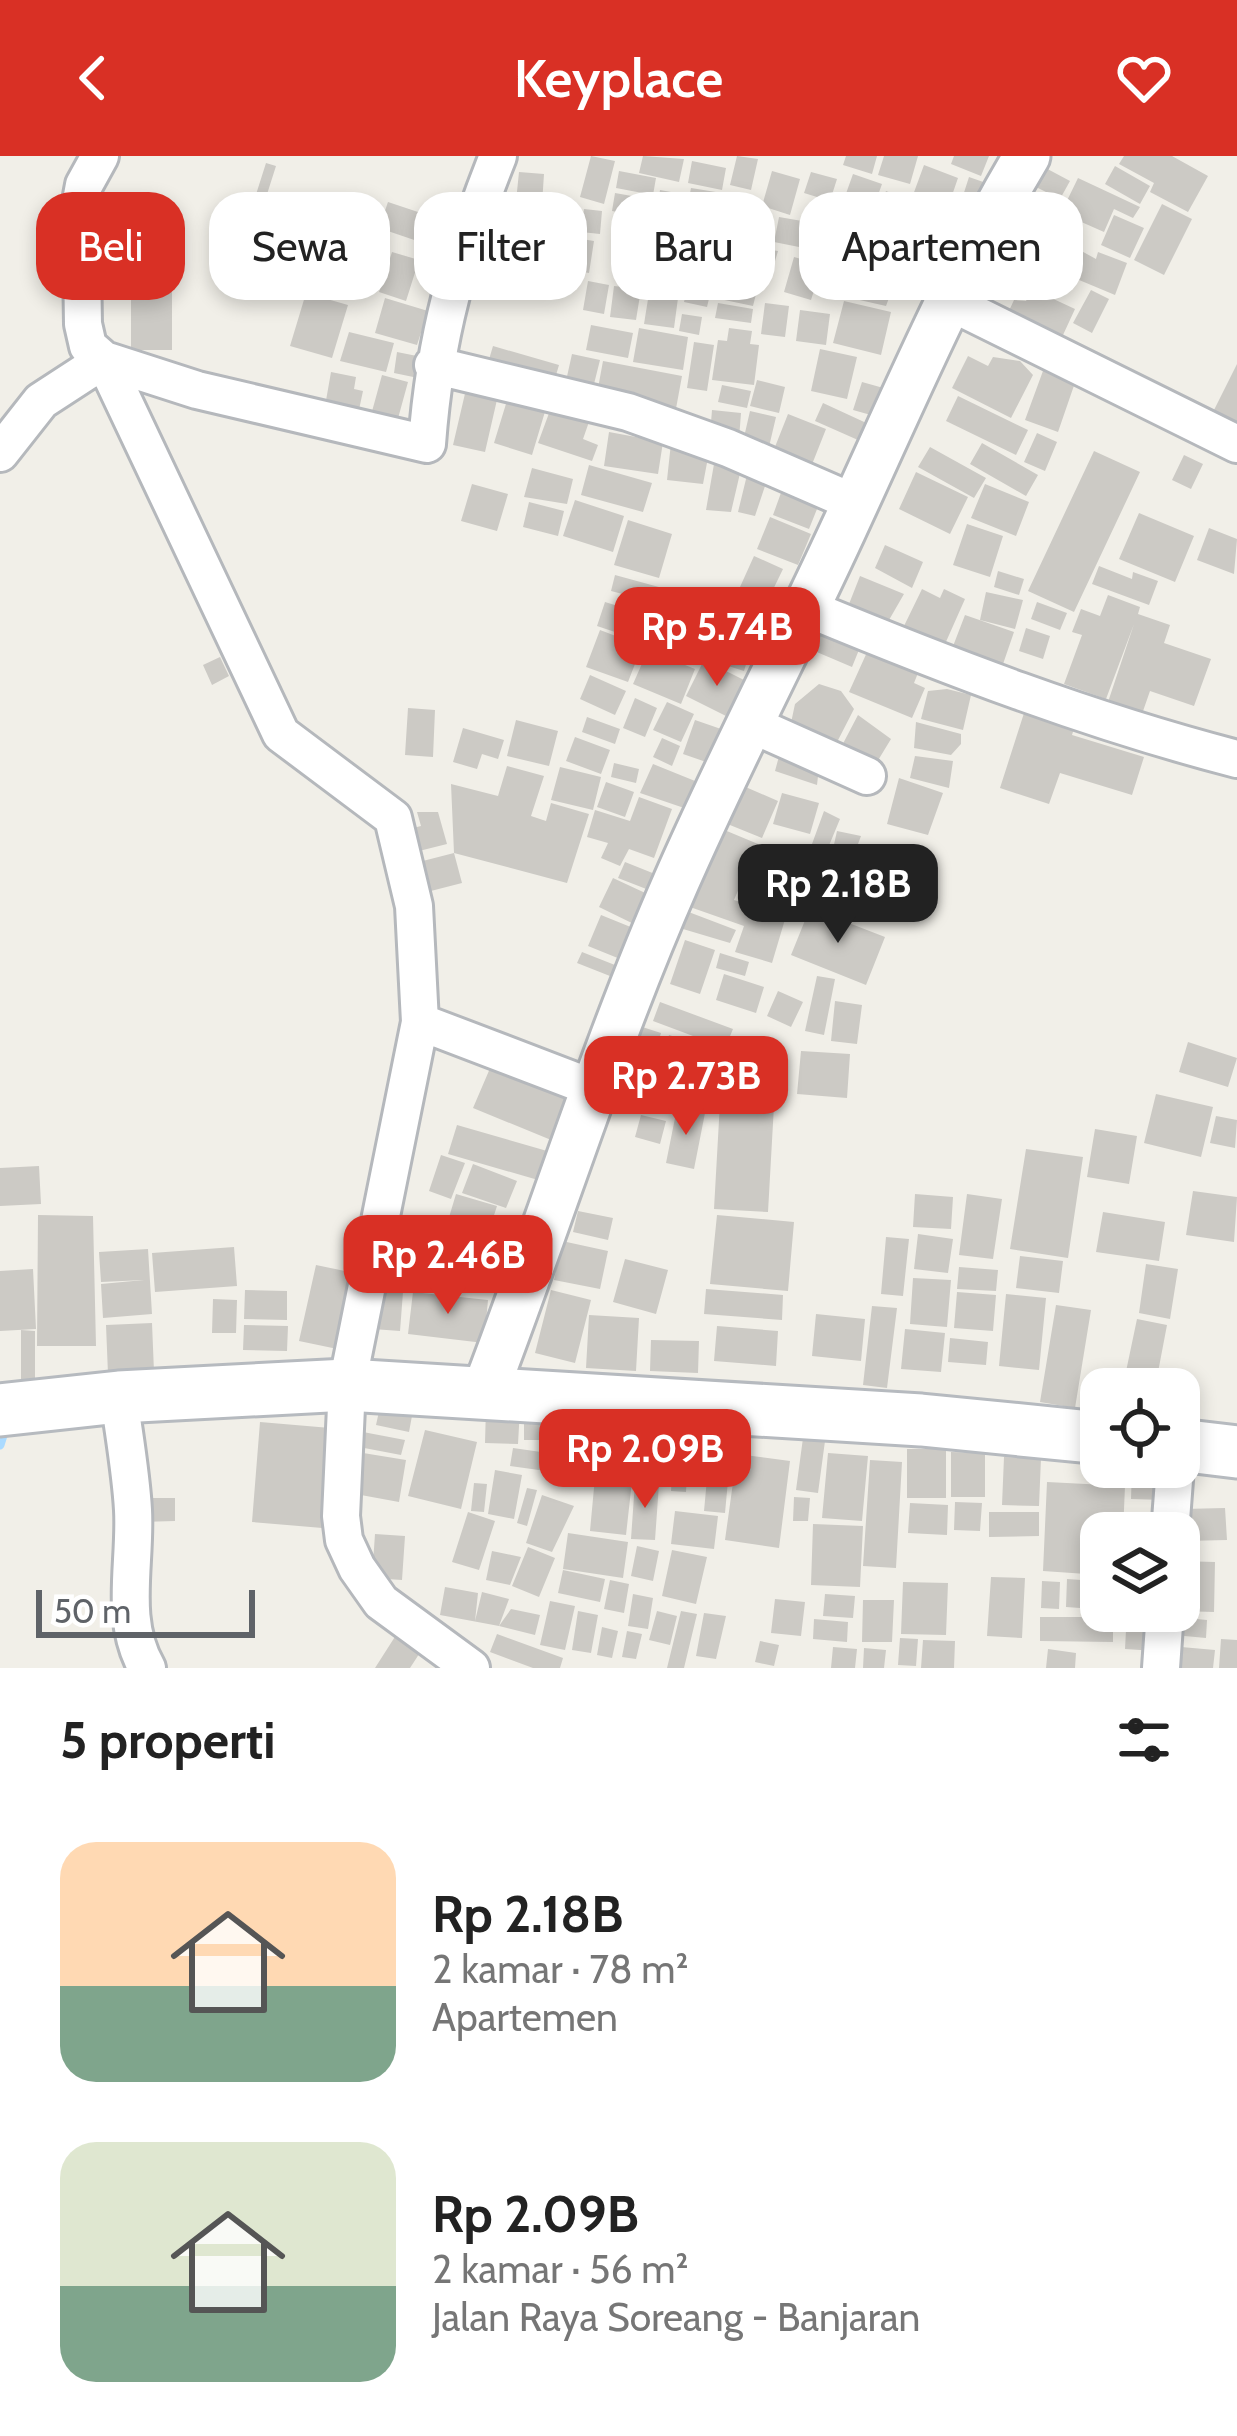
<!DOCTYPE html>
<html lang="id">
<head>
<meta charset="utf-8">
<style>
  :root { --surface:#fff; --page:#f2f2f2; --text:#222; --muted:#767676; --accent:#d93025 }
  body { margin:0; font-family:Cabin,sans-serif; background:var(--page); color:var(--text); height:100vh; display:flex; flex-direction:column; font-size:45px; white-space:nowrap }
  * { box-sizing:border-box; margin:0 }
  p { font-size:39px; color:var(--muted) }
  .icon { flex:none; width:66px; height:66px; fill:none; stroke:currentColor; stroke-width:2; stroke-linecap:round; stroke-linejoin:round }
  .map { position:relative; height:1512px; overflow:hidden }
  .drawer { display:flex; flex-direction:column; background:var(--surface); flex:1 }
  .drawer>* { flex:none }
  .guide { position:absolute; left:36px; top:36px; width:1167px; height:108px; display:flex; gap:24px }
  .fabs { position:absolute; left:1080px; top:1212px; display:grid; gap:24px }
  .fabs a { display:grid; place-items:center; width:120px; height:120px; border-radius:24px; background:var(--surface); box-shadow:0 6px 18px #0003; font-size:60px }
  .scale { position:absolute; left:36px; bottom:30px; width:219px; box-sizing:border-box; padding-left:12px; border:6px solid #5f6368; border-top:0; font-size:33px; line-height:42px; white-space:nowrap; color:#5f6368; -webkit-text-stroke:9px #fff; paint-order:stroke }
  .price { position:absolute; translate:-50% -102px; padding:0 27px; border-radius:24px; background:var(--accent); color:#fff; font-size:39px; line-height:78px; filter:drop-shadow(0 3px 6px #0008) }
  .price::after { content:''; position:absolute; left:50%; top:72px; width:36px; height:27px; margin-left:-18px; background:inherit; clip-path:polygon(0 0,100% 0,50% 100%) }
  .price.active { background:#222; color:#fff }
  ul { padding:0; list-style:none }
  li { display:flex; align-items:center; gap:36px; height:300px; padding:0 60px }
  li span { display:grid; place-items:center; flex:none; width:336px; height:240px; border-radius:36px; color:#555 }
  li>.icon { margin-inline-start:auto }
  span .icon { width:144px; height:144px; fill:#fffc; stroke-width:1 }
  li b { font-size:51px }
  h2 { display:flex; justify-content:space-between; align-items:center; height:144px; padding:0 60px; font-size:51px }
  .tag { padding:0 42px; border-radius:36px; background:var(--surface); box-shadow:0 6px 18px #0003; font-size:42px; line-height:108px }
  .tag.active { background:var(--accent); color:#fff }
  header { display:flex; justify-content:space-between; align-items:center; height:156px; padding:0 60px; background:var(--accent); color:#fff; font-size:54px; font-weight:600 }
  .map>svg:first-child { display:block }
</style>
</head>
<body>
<header><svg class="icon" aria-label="back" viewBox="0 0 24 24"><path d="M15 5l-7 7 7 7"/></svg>Keyplace<svg class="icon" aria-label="heart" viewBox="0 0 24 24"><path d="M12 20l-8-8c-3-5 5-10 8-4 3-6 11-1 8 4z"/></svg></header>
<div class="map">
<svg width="1237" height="1512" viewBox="0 0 1237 1512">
  <rect width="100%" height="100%" fill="#f1efe8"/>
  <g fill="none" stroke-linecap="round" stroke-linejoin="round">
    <path stroke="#aadaff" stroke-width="9" d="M0 1289 6 1270"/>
  </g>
  <path fill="#cccac5" d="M591 0 615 5 604 48 580 41Z
    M643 0 684 3 679 26 639 17Z
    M737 0 758 3 751 34 730 29Z
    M846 0H877L872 18 843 9Z
    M884 0H918L910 28 878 19Z
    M954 0H989L981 20 951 8Z
    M1124 0H1172L1208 20 1188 56 1150 36 1154 27 1119 8Z
    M692 5 726 12 722 34 688 27Z
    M266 7 276 10 262 54 252 51Z
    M924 9 958 22 948 51 913 39Z
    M1040 9 1070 25 1060 43 1030 28Z
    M1115 10 1150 30 1140 48 1105 28Z
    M619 15 656 22 653 39 616 32Z
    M772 15 800 23 790 59 762 50Z
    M519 16 544 18 542 48 574 51 572 71 514 65Z
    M811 16 837 23 830 45 804 37Z
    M853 18 882 28 872 56 843 46Z
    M969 21 989 28 979 56 960 49Z
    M1078 22 1140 51 1133 62 1114 53 1104 76 1061 57Z
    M691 32 722 37 716 69 685 63Z
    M660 34 682 38 675 87 652 83Z
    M886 35 922 49 913 73 876 59Z
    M730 36 756 41 753 57 727 53Z
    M615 37 654 44 650 62 612 55Z
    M388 46 436 62 426 88 379 72Z
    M927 48 972 68 960 95 915 75Z
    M1162 48 1192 63 1164 119 1134 104Z
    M351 50 373 58 363 88 341 80Z
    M584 53 602 55 600 78 581 76Z
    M845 54 864 61 851 97 832 90Z
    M725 58 752 62 748 86 721 82Z
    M1114 59 1144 72 1130 102 1101 89Z
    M779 61 831 70 824 96 774 86Z
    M614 63 647 68 644 86 611 80Z
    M868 63 917 80 906 111 857 94Z
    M1015 63 1042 73 1033 101 1005 91Z
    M682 68 697 71 693 101 678 98Z
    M701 70 716 73 709 111 694 107Z
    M569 81 594 85 589 117 564 112Z
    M923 84 953 93 944 122 915 113Z
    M720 86 737 89 730 124 713 121Z
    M1065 86 1096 103 1098 96 1127 107 1115 139 1060 116Z
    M747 90 778 95 770 122 743 118Z
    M358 94 382 102 370 137 346 129Z
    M392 96 419 104 406 145 379 136Z
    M794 101 822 109 811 144 784 136Z
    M649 102 683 108 678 136 644 130Z
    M852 102 899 115 886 150 842 140Z
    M625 103 643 107 638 130 620 126Z
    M131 115 172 116V194H131Z
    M690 121 713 126 707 151 684 146Z
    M588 125 609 129 604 158 583 154Z
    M614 130 641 133 636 164 610 161Z
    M717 130 756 138 753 150 715 142Z
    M1032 133 1075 153 1057 192 1008 157 1014 144 1026 145Z
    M1091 134 1109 143 1092 177 1073 167Z
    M306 137 348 149 332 202 290 190Z
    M649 137 678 142 674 172 644 168Z
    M385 142 428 155 417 189 375 177Z
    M844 145 891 156 881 199 833 187Z
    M718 147 753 153 751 167 715 162Z
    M765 147 789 150 785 181 761 178Z
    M800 154 830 158 826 189 796 185Z
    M682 158 702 161 699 179 679 175Z
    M591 169 633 177 628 202 586 194Z
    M639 172 688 181 683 214 633 206Z
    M729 172 752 175 750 188 759 189 754 229 712 224 718 184 727 185Z
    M349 176 394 187 386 216 340 205Z
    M694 186 714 189 707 235 687 232Z
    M493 190 559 209 551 236 485 217Z
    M820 193 857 201 847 243 811 235Z
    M397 196 427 202 423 223 394 217Z
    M572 198 600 204 593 232 566 225Z
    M968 200 988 210 993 201 1020 205 1033 219 1011 262 952 232Z
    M1047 204 1079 215 1058 276 1025 264Z
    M603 205 682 220 675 258 596 243Z
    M1237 208V278L1209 264Z
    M331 216 356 221 354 233 363 235 357 263 324 256Z
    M382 219 408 226 394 277 368 270Z
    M757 224 785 231 779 257 750 250Z
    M862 226 887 233 878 261 853 254Z
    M467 229 499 235 485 296 453 289Z
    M722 229 751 235 747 252 718 246Z
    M509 238 547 249 532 299 494 287Z
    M958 240 1028 274 1016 299 946 265Z
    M823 247 875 271 867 288 815 265Z
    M552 249 590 263 583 283 598 289 592 305 538 287Z
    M712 254 741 257 739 283 710 279Z
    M750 255 776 261 768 295 742 290Z
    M788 258 826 273 809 316 771 301Z
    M609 276 663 286 658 318 604 310Z
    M1037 277 1057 286 1045 315 1024 306Z
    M671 287 710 291 703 328 667 324Z
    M982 287 1038 319 1026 340 970 308Z
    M930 291 986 322 974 342 918 311Z
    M1094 295 1140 316 1074 456 1028 435Z
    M1184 299 1203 308 1191 333 1172 324Z
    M714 308 741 313 731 356 706 354Z
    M589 309 652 327 643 356 581 339Z
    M532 312 573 323 567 348 524 341Z
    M916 316 968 341 950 378 899 353Z
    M747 319 767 324 755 360 738 356Z
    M472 328 508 338 497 375 461 365Z
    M985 328 1029 346 1016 380 971 362Z
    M782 334 819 348 809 373 773 359Z
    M575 344 624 360 613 396 563 380Z
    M529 346 564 355 558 380 523 371Z
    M1139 357 1194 380 1175 426 1119 403Z
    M770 361 811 378 798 409 757 393Z
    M628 364 672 378 659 422 614 409Z
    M967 368 1003 380 990 421 953 409Z
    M1209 372 1237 383 1234 418 1197 404Z
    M885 389 923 406 912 432 875 412Z
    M754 400 783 413 768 444 740 431Z
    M1099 410 1132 423 1133 416 1158 425 1149 449 1092 428Z
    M998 415 1024 423 1019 439 994 431Z
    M615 419 688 439 684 454 611 435Z
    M860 420 904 438 889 464 849 448Z
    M922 433 940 442 944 433 965 443 945 488 904 470Z
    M702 436 742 451 733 474 693 459Z
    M986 436 1023 444 1015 473 980 464Z
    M1108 439 1140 451 1138 458 1170 469 1164 487 1211 503 1194 550 1150 535 1142 558 1108 546 1134 468 1106 543 1064 528 1082 479 1072 476 1081 453 1100 460Z
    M605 446 644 458 636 483 597 470Z
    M1037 446 1067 457 1060 474 1031 463Z
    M752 449 776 458 765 486 741 477Z
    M653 452 694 469 681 499 640 482Z
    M965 459 1014 476 1002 511 950 498Z
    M816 465 863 484 852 511 805 491Z
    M699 471 752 489 744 515 722 508 717 496 693 489Z
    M1026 472 1050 480 1043 503 1019 495Z
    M600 474 642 490 628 526 586 511Z
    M881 493 907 504 901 510 918 517 914 527 925 532 912 562 849 536 868 494 877 503Z
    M648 494 695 513 681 548 633 528Z
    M220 501 229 520 212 529 203 509Z
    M704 504 748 526 730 562 686 540Z
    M590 519 626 535 615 559 580 543Z
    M819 528 841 535 854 553 834 592 788 581 795 548Z
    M947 533 971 539 963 574 921 563 928 535Z
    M635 542 657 552 645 581 623 572Z
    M667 546 694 558 681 586 653 574Z
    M408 552 435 554 433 601 405 599Z
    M1025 554 1075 569 1072 579 1144 601 1132 639 1060 617 1049 648 1000 632Z
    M858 559 891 583 877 606 837 599Z
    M587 561 620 573 615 588 582 576Z
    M516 564 558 575 549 610 507 600Z
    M695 564 721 573 709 607 683 598Z
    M916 566 961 578V588L951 599 914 592Z
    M463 572 504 584 498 603 482 598 477 613 453 606Z
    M575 581 610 594 601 618 566 605Z
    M662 582 680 590 672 610 653 601Z
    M781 593 820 603 817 629 775 615Z
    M915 600 953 605 949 632 910 622Z
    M614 607 639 613 636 627 611 621Z
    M653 608 700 627 690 654 640 637Z
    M507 610 544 620 531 660 546 665 551 647 589 658 567 727 454 697 451 628 498 640Z
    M560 611 601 621 593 654 551 644Z
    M899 622 943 637 928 679 887 668Z
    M606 626 634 636 625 661 597 651Z
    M741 629 778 645 762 682 725 667Z
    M782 637 819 647 810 678 773 668Z
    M639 641 672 653 654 702 629 693 620 710 601 702 608 687 587 681 595 654 630 665Z
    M824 655 840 663 828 692 812 688Z
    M417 656H438L447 688 411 697 405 674 421 670Z
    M722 673 758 688 734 744 786 760 772 807 735 796 744 770 690 751Z
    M837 675 861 680 858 688 886 692 878 704 833 693Z
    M803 695 843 711 833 734 793 718Z
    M454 697 462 727 423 737 415 707Z
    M625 706 660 720 654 736 618 722Z
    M764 719 797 727 790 754 758 747Z
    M613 722 656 742 642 772 599 751Z
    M810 752 885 781 866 829 791 799Z
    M686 755 736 774 730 787 683 773Z
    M601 759 643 776 630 807 588 790Z
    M685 784 715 794 700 838 670 828Z
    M582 796 620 811 615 822 577 807Z
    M720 797 749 806 745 820 716 812Z
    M724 818 764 831 756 857 716 844Z
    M817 820 835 823 824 879 805 875Z
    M778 835 803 846 791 871 767 860Z
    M835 845 862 849 857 888 831 885Z
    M660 846 733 873 725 892 653 865Z
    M636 869 661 877 649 916 624 909Z
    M669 879 697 888 681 941 652 933Z
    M1188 886 1237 902 1228 931 1179 916Z
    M700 893 719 898 703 952 685 946Z
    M723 893 777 896 768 1056 714 1053Z
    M801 895 850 898 847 942 797 938Z
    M494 903 576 936 556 986 473 952Z
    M1156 938 1213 951 1201 1001 1144 987Z
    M677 952 705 957 694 1013 666 1007Z
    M641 959 666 965 660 988 635 981Z
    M1216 960 1237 964 1235 992 1210 987Z
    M457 969 554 997 545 1026 448 998Z
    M1095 973 1137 980 1129 1028 1087 1021Z
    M1026 993 1083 1001 1068 1102 1010 1093Z
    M441 999 465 1007 451 1043 429 1035Z
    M473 1008 517 1025 506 1052 462 1037Z
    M39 1010 41 1048 0 1050V1012Z
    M1193 1035 1237 1041 1234 1086 1186 1079Z
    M456 1038 497 1050 487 1081 447 1068Z
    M915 1038 953 1041 951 1073 913 1071Z
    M967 1038 1002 1043 993 1103 959 1099Z
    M578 1055 613 1062 608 1084 573 1076Z
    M1103 1056 1165 1066 1159 1105 1096 1096Z
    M38 1059 93 1060 96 1190H37Z
    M717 1059 794 1066 788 1135 710 1128Z
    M389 1060 429 1070 421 1099 381 1090Z
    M433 1072 486 1088 476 1120 419 1114Z
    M918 1078 953 1083 948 1117 914 1113Z
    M886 1081 909 1083 903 1140 881 1138Z
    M562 1085 608 1095 600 1133 554 1124Z
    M494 1087 507 1091 494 1127 480 1123Z
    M234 1091 237 1130 155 1136 152 1097Z
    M148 1093 152 1158 103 1162 101 1128 144 1124 101 1126 99 1096Z
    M1020 1100 1063 1105 1059 1137 1016 1132Z
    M625 1103 668 1114 656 1158 613 1146Z
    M1146 1108 1178 1113 1170 1163 1139 1157Z
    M316 1109 364 1119 347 1195 299 1185Z
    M382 1109 411 1111 410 1130 381 1127Z
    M959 1111 998 1114 996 1135 957 1133Z
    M33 1113 36 1173 0 1175V1115Z
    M913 1122 951 1124 947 1171 910 1168Z
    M706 1133 783 1139 782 1164 704 1158Z
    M245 1134 287 1135V1164L244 1163Z
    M377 1134 403 1136 400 1175 373 1173Z
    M551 1134 591 1144 575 1207 535 1197Z
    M413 1136 488 1144 484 1187 408 1178Z
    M957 1136 996 1139 993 1175 954 1172Z
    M1006 1138 1046 1142 1039 1214 999 1210Z
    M213 1143 237 1144 236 1177H212Z
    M1056 1149 1091 1154 1075 1252 1040 1246Z
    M872 1150 897 1152 887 1232 863 1229Z
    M816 1158 865 1163 861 1205 812 1200Z
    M589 1159 639 1162 636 1215 586 1212Z
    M1137 1163 1167 1169 1155 1232 1124 1225Z
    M152 1167 154 1216 108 1218 106 1169Z
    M244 1169 288 1170 287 1195 243 1194Z
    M717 1170 778 1175 776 1210 714 1205Z
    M905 1173 945 1177 941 1216 901 1213Z
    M21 1174 35 1175V1223H21Z
    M950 1182 988 1186 986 1209 948 1206Z
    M651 1184 699 1185 698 1217 650 1215Z
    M382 1242 414 1249 409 1276 376 1269Z
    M486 1251 520 1252 518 1288 485 1287Z
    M260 1266 342 1273 334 1373 252 1366Z
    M524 1266H552V1284H524Z
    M586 1273 667 1278 664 1322 583 1316Z
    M425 1274 477 1286 461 1353 408 1340Z
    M556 1274 584 1278 578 1321 550 1318Z
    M363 1276 405 1284 401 1299 359 1291Z
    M702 1278H726L727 1302H702Z
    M803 1282 825 1285 818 1337 796 1334Z
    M674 1286 689 1287 686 1336 671 1335Z
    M513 1292 548 1297 546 1315 510 1310Z
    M907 1293H946V1342H907Z
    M357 1296 406 1304 399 1346 350 1337Z
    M951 1296 985 1297V1341H951Z
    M828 1297 868 1300 862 1365 822 1362Z
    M737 1298 790 1305 779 1392 725 1384Z
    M1004 1301 1041 1302 1039 1350 1002 1349Z
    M870 1304 902 1306 896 1412 863 1410Z
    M1132 1311H1166L1165 1344 1131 1343Z
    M708 1312 729 1314 725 1357 704 1355Z
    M495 1314 522 1319 514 1363 488 1358Z
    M595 1321 632 1325 626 1379 590 1375Z
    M635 1326 659 1328 655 1384 631 1383Z
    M1047 1326 1125 1330 1123 1377H1101V1419L1043 1415Z
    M474 1327 487 1328 484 1356 471 1355Z
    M527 1332 537 1334 527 1370 517 1367Z
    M542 1339 574 1350 552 1396 526 1387Z
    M794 1341 810 1342 808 1365H793Z
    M139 1342H175V1365L140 1366Z
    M955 1346 982 1347 980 1375 954 1374Z
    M910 1347 948 1349 947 1379 908 1377Z
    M1225 1352 1227 1384 1185 1385 1183 1353Z
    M675 1355 718 1360 714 1393 671 1388Z
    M468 1356 495 1365 479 1414 452 1406Z
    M989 1356H1039V1380L989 1381Z
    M813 1368 863 1370 860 1431 811 1429Z
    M568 1377 628 1386 623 1422 563 1413Z
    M375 1378 405 1380 402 1424 372 1422Z
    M637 1390 659 1395 653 1425 631 1420Z
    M528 1391 555 1402 539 1441 512 1430Z
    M672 1394 707 1401 696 1448 662 1440Z
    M492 1395 521 1401 510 1429 486 1424Z
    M1179 1405 1215 1406 1214 1456 1179 1455Z
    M563 1414 605 1423 600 1446 558 1437Z
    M991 1421 1025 1422 1022 1482 987 1480Z
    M1067 1423 1096 1425 1094 1453 1066 1451Z
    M610 1424 629 1428 624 1457 604 1453Z
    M1042 1425 1060 1426 1059 1453 1041 1452Z
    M903 1426 948 1427 946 1479 901 1478Z
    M445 1431 478 1437 475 1465 482 1436 509 1443 499 1470 440 1459Z
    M633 1438 653 1442 648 1473 628 1470Z
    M825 1438 855 1440 853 1462 823 1460Z
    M775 1443 805 1446 801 1480 771 1477Z
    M863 1444H894L892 1486H862Z
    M550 1445 575 1450 565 1494 540 1489Z
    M511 1453 540 1459 535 1479 499 1470Z
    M578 1455 598 1459 591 1497 572 1494Z
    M657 1455 677 1460 670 1489 649 1484Z
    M681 1455 697 1458 684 1512H667Z
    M1127 1455H1157L1156 1495 1125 1493Z
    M704 1457 726 1460 716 1503 696 1500Z
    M1040 1461H1113V1486L1040 1485Z
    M1175 1461 1207 1464 1206 1482 1174 1479Z
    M814 1463 848 1466 847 1486 813 1483Z
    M602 1471 618 1475 612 1502 597 1499Z
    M627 1475 642 1478 636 1503 622 1501Z
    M398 1476 423 1492 410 1512H375Z
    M497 1478 563 1502 560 1512H533L490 1496Z
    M900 1482 918 1483 916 1510 898 1509Z
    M1221 1483 1237 1484V1512H1219Z
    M923 1484 955 1485 954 1512H921Z
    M760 1485 779 1489 774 1510 755 1506Z
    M1170 1490 1215 1494 1213 1512H1168Z
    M833 1491 857 1493 855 1512H831Z
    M864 1492 886 1494 884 1512H863Z
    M1048 1493 1076 1497 1075 1512H1046Z"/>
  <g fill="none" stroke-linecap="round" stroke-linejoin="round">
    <defs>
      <path id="minor" d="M100 0 84 29 81 45 83 168 88 190 104 204 281 578 393 662 414 750 420 866 347 1229 341 1360 344 1384 357 1412 381 1446 471 1512
        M946 144 1237 288
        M433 209 628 256 728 292 855 347
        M0 297 41 245 104 204 197 234 427 288C435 179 458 101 498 0
        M807 452C947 510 1090 565 1237 603
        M751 568 867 620
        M420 866 593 932
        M119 1241C124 1279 131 1317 133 1354 136 1408 119 1464 147 1512
        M1170 1377 1175 1311
        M1161 1512 1165 1455"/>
      <path id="tertiary" d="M485 1235C550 1066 603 892 676 726 728 607 789 491 843 374 902 247 955 120 1027 0"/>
      <path id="secondary" d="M0 1254 119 1241 347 1229 921 1264 1101 1282
        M1179 1289 1237 1296"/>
    </defs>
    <use href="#minor" stroke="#b5b8bc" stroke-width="42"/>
    <use href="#tertiary" stroke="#b5b8bc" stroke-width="51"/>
    <use href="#secondary" stroke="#b6babf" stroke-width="57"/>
    <use href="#minor" stroke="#fff" stroke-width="36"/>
    <use href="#tertiary" stroke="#fff" stroke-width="45"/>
    <use href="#secondary" stroke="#fff" stroke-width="51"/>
  </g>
</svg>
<div class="fabs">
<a><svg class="icon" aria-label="locate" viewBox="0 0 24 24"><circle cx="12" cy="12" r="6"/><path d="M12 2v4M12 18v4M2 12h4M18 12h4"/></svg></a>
<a><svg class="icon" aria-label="layers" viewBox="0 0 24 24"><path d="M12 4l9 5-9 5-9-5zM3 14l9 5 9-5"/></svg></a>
</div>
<div class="scale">50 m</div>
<b class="price" style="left:717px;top:533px">Rp 5.74B</b>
<b class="price active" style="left:838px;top:790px">Rp 2.18B</b>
<b class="price" style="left:686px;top:982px">Rp 2.73B</b>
<b class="price" style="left:448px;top:1161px">Rp 2.46B</b>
<b class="price" style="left:645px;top:1355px">Rp 2.09B</b>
<div class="guide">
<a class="tag active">Beli</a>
<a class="tag">Sewa</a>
<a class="tag">Filter</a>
<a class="tag">Baru</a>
<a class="tag">Apartemen</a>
</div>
</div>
<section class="drawer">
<h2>5 properti<svg class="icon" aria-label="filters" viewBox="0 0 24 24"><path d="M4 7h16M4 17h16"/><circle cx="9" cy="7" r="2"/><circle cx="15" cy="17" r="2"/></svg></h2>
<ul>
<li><span style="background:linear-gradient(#ffd9b3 60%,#7fa58c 0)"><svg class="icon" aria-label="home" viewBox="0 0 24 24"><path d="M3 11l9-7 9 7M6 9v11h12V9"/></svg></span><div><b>Rp 2.18B</b><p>2 kamar · 78 m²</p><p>Apartemen</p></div></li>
<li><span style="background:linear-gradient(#dfe7d0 60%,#7fa58c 0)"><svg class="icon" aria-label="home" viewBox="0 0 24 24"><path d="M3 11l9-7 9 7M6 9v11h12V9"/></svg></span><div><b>Rp 2.09B</b><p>2 kamar · 56 m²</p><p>Jalan Raya Soreang - Banjaran</p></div></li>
</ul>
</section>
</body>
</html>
